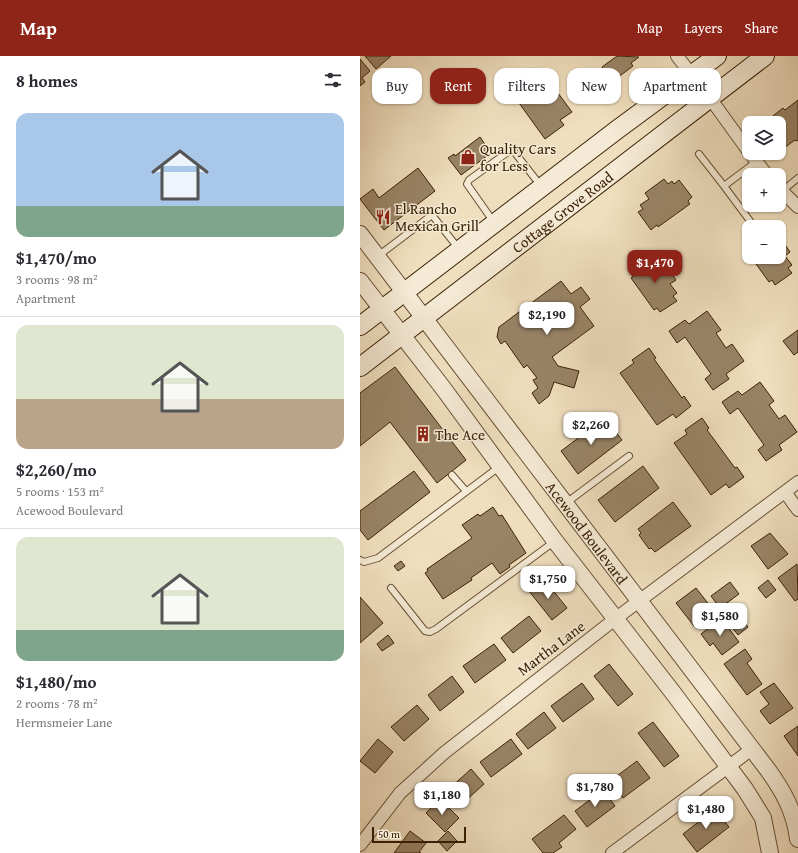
<!DOCTYPE html>
<html lang="en">
<head>
<meta charset="utf-8">
<style>
  :root { --surface:#fff; --page:#f2f2f3; --text:#2b2b33; --muted:#7c7c81; --line:#e1e1e2; --accent:#8f2418 }
  body { margin:0; font-family:"Gentium Book Plus",serif; background:var(--page); color:var(--text); height:100vh; display:flex; flex-direction:column; font-size:15px; white-space:nowrap }
  * { box-sizing:border-box; margin:0 }
  p { font-size:13px; color:var(--muted) }
  .icon { flex:none; width:22px; height:22px; fill:none; stroke:currentColor; stroke-width:2; stroke-linecap:round; stroke-linejoin:round }
  .map { position:relative; flex:1; overflow:hidden }
  .panel { display:flex; flex-direction:column; background:var(--surface); width:360px }
  .panel>* { flex:none }
  .guide { position:absolute; left:12px; top:12px; width:366px; height:36px; display:flex; gap:8px }
  .controls { position:absolute; left:382px; top:60px; display:grid; gap:8px }
  .controls a { display:grid; place-items:center; width:44px; height:44px; border-radius:8px; background:var(--surface); box-shadow:0 1px 3px #0004; font-size:20px }
  .scale { position:absolute; left:12px; bottom:10px; width:94px; box-sizing:border-box; padding-left:4px; border:2px solid #3b2207; border-top:0; font-size:11px; line-height:14px; white-space:nowrap; color:#3b2207; -webkit-text-stroke:3px #f5ead5; paint-order:stroke }
  .price { position:absolute; translate:-50% -34px; padding:0 9px; border-radius:8px; background:#fff; color:#222; font-size:13px; line-height:26px; filter:drop-shadow(0 1px 2px #0008) }
  .price::after { content:''; position:absolute; left:50%; top:24px; width:12px; height:9px; margin-left:-6px; background:inherit; clip-path:polygon(0 0,100% 0,50% 100%) }
  .price.on { background:var(--accent); color:#fff }
  ul { padding:0; list-style:none }
  li { display:grid; align-content:center; gap:8px; height:212px; padding:0 16px }
  li+li { border-top:1px solid var(--line) }
  li span { display:grid; place-items:center; height:124px; border-radius:12px; color:#555 }
  li>.icon { margin-inline-start:auto }
  span .icon { width:72px; height:72px; fill:#fffc; stroke-width:1 }
  li b { font-size:17px }
  h2 { display:flex; justify-content:space-between; align-items:center; height:48px; padding:0 16px; font-size:17px }
  .tag { padding:0 14px; border-radius:12px; background:var(--surface); box-shadow:0 1px 3px #0004; font-size:14px; line-height:36px }
  .tag.on { background:var(--accent); color:#fff }
  header { display:flex; align-items:center; gap:24px; box-sizing:border-box; height:56px; padding:0 20px; background:var(--accent); color:#fff }
  header strong { font-size:19px }
  nav { display:flex; gap:22px; margin-inline-start:auto; font-size:14px }
  main { display:flex; flex:1; min-height:0 }
  .map>svg:first-child { display:block }
</style>
</head>
<body>
<header>
<strong>Map</strong>
<nav><a>Map</a><a>Layers</a><a>Share</a></nav>
</header>
<main>
<section class="panel">
<h2>8 homes<svg class="icon" aria-label="filters" viewBox="0 0 24 24"><path d="M4 7h16M4 17h16"/><circle cx="9" cy="7" r="2"/><circle cx="15" cy="17" r="2"/></svg></h2>
<ul>
<li><span style="background:linear-gradient(#a9c7e8 75%,#7fa58c 0)"><svg class="icon" aria-label="home" viewBox="0 0 24 24"><path d="M3 11l9-7 9 7M6 9v11h12V9"/></svg></span><div><b>$1,470/mo</b><p>3 rooms · 98 m²</p><p>Apartment</p></div></li>
<li><span style="background:linear-gradient(#dfe7d0 60%,#b9a48a 0)"><svg class="icon" aria-label="home" viewBox="0 0 24 24"><path d="M3 11l9-7 9 7M6 9v11h12V9"/></svg></span><div><b>$2,260/mo</b><p>5 rooms · 153 m²</p><p>Acewood Boulevard</p></div></li>
<li><span style="background:linear-gradient(#dfe7d0 75%,#7fa58c 0)"><svg class="icon" aria-label="home" viewBox="0 0 24 24"><path d="M3 11l9-7 9 7M6 9v11h12V9"/></svg></span><div><b>$1,480/mo</b><p>2 rooms · 78 m²</p><p>Hermsmeier Lane</p></div></li>
</ul>
</section>
<div class="map">
<svg width="438" height="797" viewBox="0 0 438 797">
  <rect width="100%" height="100%" fill="#f0dfbf"/>
  <filter id="stains"><feTurbulence type="fractalNoise" baseFrequency=".005" numOctaves="4"/><feColorMatrix values="0 0 0 0 .2 0 0 0 0 .09 0 0 0 0 .02 0 0 0 .5 -.17"/></filter>
  <radialGradient id="worn" r=".72"><stop offset=".6" stop-color="#630" stop-opacity="0"/><stop offset="1" stop-color="#630" stop-opacity=".3"/></radialGradient>
  <path fill="#998467" stroke="#3b2207" d="M5 0H31L16 13Z
    M257 0 279 1 271 7 273 10 253 25 242 11Z
    M0 3 10 15 2 22 5 26 0 30Z
    M170 12 180 26 174 30 186 46 198 37 212 56 200 64 204 69 185 83 146 29Z
    M438 44V84L436 85 435 84 424 92 419 86V67H404L423 52 425 54Z
    M120 81 131 97 101 119 88 102 94 98 95 100Z
    M58 112 75 135 24 174 0 143 13 133 19 142Z
    M304 123 308 128 312 125 314 128 319 124 332 141 328 145 330 148 298 171 297 169 291 174 278 156 283 153 280 149 289 143 285 137Z
    M419 180 430 196 425 200 432 209 428 212 432 217 415 229 412 224 409 226 391 201H419Z
    M389 184V199L383 188Z
    M286 203 289 208 293 205 296 210 303 205 316 224 310 228 317 237 313 240 317 245 300 256 297 252 294 254 271 222 273 221 269 215Z
    M201 225 211 238 221 231 230 243 220 251 234 270 192 301 198 310 219 315 214 332 194 326 189 340 179 348 172 337 178 332 173 324 177 322 167 309 164 312 145 285 141 288 137 281 139 271Z
    M347 255 361 274 356 277 366 292 372 288 384 305 366 318 369 323 353 334 345 323 351 318 325 281 317 287 309 275 325 264 329 268Z
    M438 274V296L434 299 423 285Z
    M289 292 296 302 294 303 322 342 324 340 331 350 316 362 313 358 297 369 260 317 274 307 272 304Z
    M35 311 106 404 77 427 30 366 0 390V337Z
    M400 326 414 345 409 349 419 363 425 359 437 376 419 389 422 394 406 405 398 394 404 389 378 352 370 358 362 346 378 335 382 339Z
    M245 362 262 384 218 418 201 395Z
    M342 362 349 372 347 374 375 412 377 411 384 421 369 432 366 428 351 439 314 387 327 378 325 374Z
    M283 410 299 432 255 466 238 444Z
    M54 415 70 436 8 484 0 474V455Z
    M313 446 331 470 295 496 291 492 289 493 279 479 281 477 278 473Z
    M133 451 139 460 142 459 166 497 149 509 150 511 140 518 132 507 111 522 112 524 83 543 65 517 68 515 67 513 112 482 102 469 118 458 120 460Z
    M410 477 428 498 408 513 391 490Z
    M41 505 45 510 38 515 34 510Z
    M437 508 438 543 435 545 418 522Z
    M184 523 207 552 192 564 169 535Z
    M408 524 416 534 406 542 398 532Z
    M370 526 379 538 360 552 351 540Z
    M336 532 354 555 334 570 316 547Z
    M0 541 23 567 0 587Z
    M169 560 181 575 153 597 141 582Z
    M361 562 379 586 362 599 353 587 350 590 341 578Z
    M381 562 388 571 378 579 371 570Z
    M28 579 34 587 22 595 17 588Z
    M134 588 146 604 115 627 103 610Z
    M385 593 392 603 387 607 402 628 387 639 364 608Z
    M249 608 273 638 258 650 234 620Z
    M92 620 104 636 80 655 68 639Z
    M222 627 234 643 203 666 191 650Z
    M414 627 433 652 410 668 400 655 409 648 400 636Z
    M57 649 69 663 44 685 31 671Z
    M184 656 196 672 168 693 156 678Z
    M293 666 319 700 304 711 278 677Z
    M438 670V700L424 680Z
    M18 683 33 696 15 717 0 705Z
    M151 683 162 698 131 721 120 706Z
    M277 705 290 722 263 742 250 725Z
    M111 713 124 728 103 747 89 733Z
    M243 734 255 750 227 771 215 755Z
    M80 743 99 762 85 776 66 757Z
    M355 753 369 771 337 796 323 778Z
    M204 759 216 773 199 787 202 791 193 797H183L172 783Z
    M50 775 66 787 59 796 61 797H34Z
    M88 775 97 785 87 795 78 785Z"/>
  <g fill="none" stroke-linecap="round" stroke-linejoin="round">
    <defs>
      <path id="service" d="M339 98 364 130
        M422 135 438 122
        M133 165 107 128 109 124 152 93 181 130
        M390 165 364 130 396 106
        M18 200 72 159 99 193
        M92 419 106 435
        M206 447 269 400
        M0 504 4 506 18 502 139 411
        M31 532 65 575 70 576 76 573 195 485"/>
      <path id="minor" d="M317 0 350 42 389 96
        M390 97 407 119
        M419 132 438 151
        M425 436 438 454
        M0 789 40 737 84 697 255 563 438 426
        M252 797 392 693"/>
      <g id="tertiary">
        <path id="s1" d="M0 178 408 714C423 735 435 756 438 783"/>
        <path d="M0 225 83 332 195 485 314 638 385 733 403 762 410 797"/>
      </g>
      <g id="secondary">
        <path d="M0 270 258 73 357 0"/>
        <path id="s2" d="M0 311 405 0"/>
      </g>
    </defs>
    <use href="#service" stroke="#685135" stroke-width="8"/>
    <use href="#minor" stroke="#685135" stroke-width="14"/>
    <use href="#tertiary" stroke="#685135" stroke-width="18"/>
    <use href="#secondary" stroke="#3b2207" stroke-width="20"/>
    <use href="#service" stroke="#f5ead5" stroke-width="6"/>
    <use href="#minor" stroke="#f5ead5" stroke-width="12"/>
    <use href="#tertiary" stroke="#f5ead5" stroke-width="16"/>
    <use href="#secondary" stroke="#f5ead5" stroke-width="18"/>
  </g>
  <defs>
    <symbol id="shop-bare" viewBox="-9 -9 18 18"><path d="M-5-2.5h2.3a2.7 3.5 0 0 1 5.4 0H5L5.5 6h-11ZM-1.5-2.5h3a1.5 2.3 0 0 0-3 0Z" fill="#8f2418" stroke="#f5ead5" stroke-width="2.5" paint-order="stroke"/></symbol>
    <symbol id="restaurant-bare" viewBox="-9 -9 18 18"><path d="M-5-6h1v4h1v-4h1v4h1v-4h1v5L-1.5 .5V6h-2V.5L-5-1ZM5-6V6H3V1.5H1.5Q1.5-4 5-6Z" fill="#8f2418" stroke="#f5ead5" stroke-width="2.5" paint-order="stroke"/></symbol>
    <symbol id="building-bare" viewBox="-9 -9 18 18"><path d="M-4-6H4V6H1V3H-1V6H-4ZM-2.5-4.3h1.7v1.8h-1.7ZM.8-4.3h1.7v1.8H.8ZM-2.5-1h1.7V.8h-1.7ZM.8-1h1.7V.8H.8Z" fill="#8f2418" stroke="#f5ead5" stroke-width="2.5" paint-order="stroke"/></symbol>
  </defs>
  <g fill-rule="evenodd">
    <use href="#shop-bare" x="97" y="90" width="22" height="22"/>
    <use href="#restaurant-bare" x="12" y="150" width="22" height="22"/>
    <use href="#building-bare" x="52" y="367" width="22" height="22"/>
  </g>
  <g text-anchor="middle" dominant-baseline="central" stroke-width="3" stroke-linejoin="round" paint-order="stroke">
    <g font-size="15" fill="#3b2207" stroke="#f5ead5" text-anchor="start">
      <text x="120" y="92">Quality Cars<tspan x="120" dy="17">for Less</tspan></text>
      <text x="35" y="152">El Rancho<tspan x="35" dy="17">Mexican Grill</tspan></text>
      <text x="75" y="378">The Ace</text>
    </g>
    <g font-size="15" fill="#3b2207" stroke="#f5ead5">
      <text stroke="none"><textPath href="#s2" startOffset="255">Cottage Grove Road</textPath></text>
      <text stroke="none"><textPath href="#s1" startOffset="375">Acewood Boulevard</textPath></text>
      <text transform="translate(191 592) rotate(-37)">Martha Lane</text>
    </g>
  </g>
  <rect width="100%" height="100%" filter="url(#stains)"/>
  <rect width="100%" height="100%" fill="url(#worn)"/>
</svg>
<div class="controls">
<a><svg class="icon" aria-label="layers" viewBox="0 0 24 24"><path d="M12 4l9 5-9 5-9-5zM3 14l9 5 9-5"/></svg></a>
<a>+</a>
<a>−</a>
</div>
<div class="scale">50 m</div>
<b class="price on" style="left:295px;top:228px">$1,470</b>
<b class="price" style="left:187px;top:280px">$2,190</b>
<b class="price" style="left:231px;top:390px">$2,260</b>
<b class="price" style="left:188px;top:544px">$1,750</b>
<b class="price" style="left:360px;top:581px">$1,580</b>
<b class="price" style="left:235px;top:752px">$1,780</b>
<b class="price" style="left:82px;top:760px">$1,180</b>
<b class="price" style="left:346px;top:774px">$1,480</b>
<div class="guide">
<a class="tag">Buy</a>
<a class="tag on">Rent</a>
<a class="tag">Filters</a>
<a class="tag">New</a>
<a class="tag">Apartment</a>
</div>
</div>
</main>
</body>
</html>
